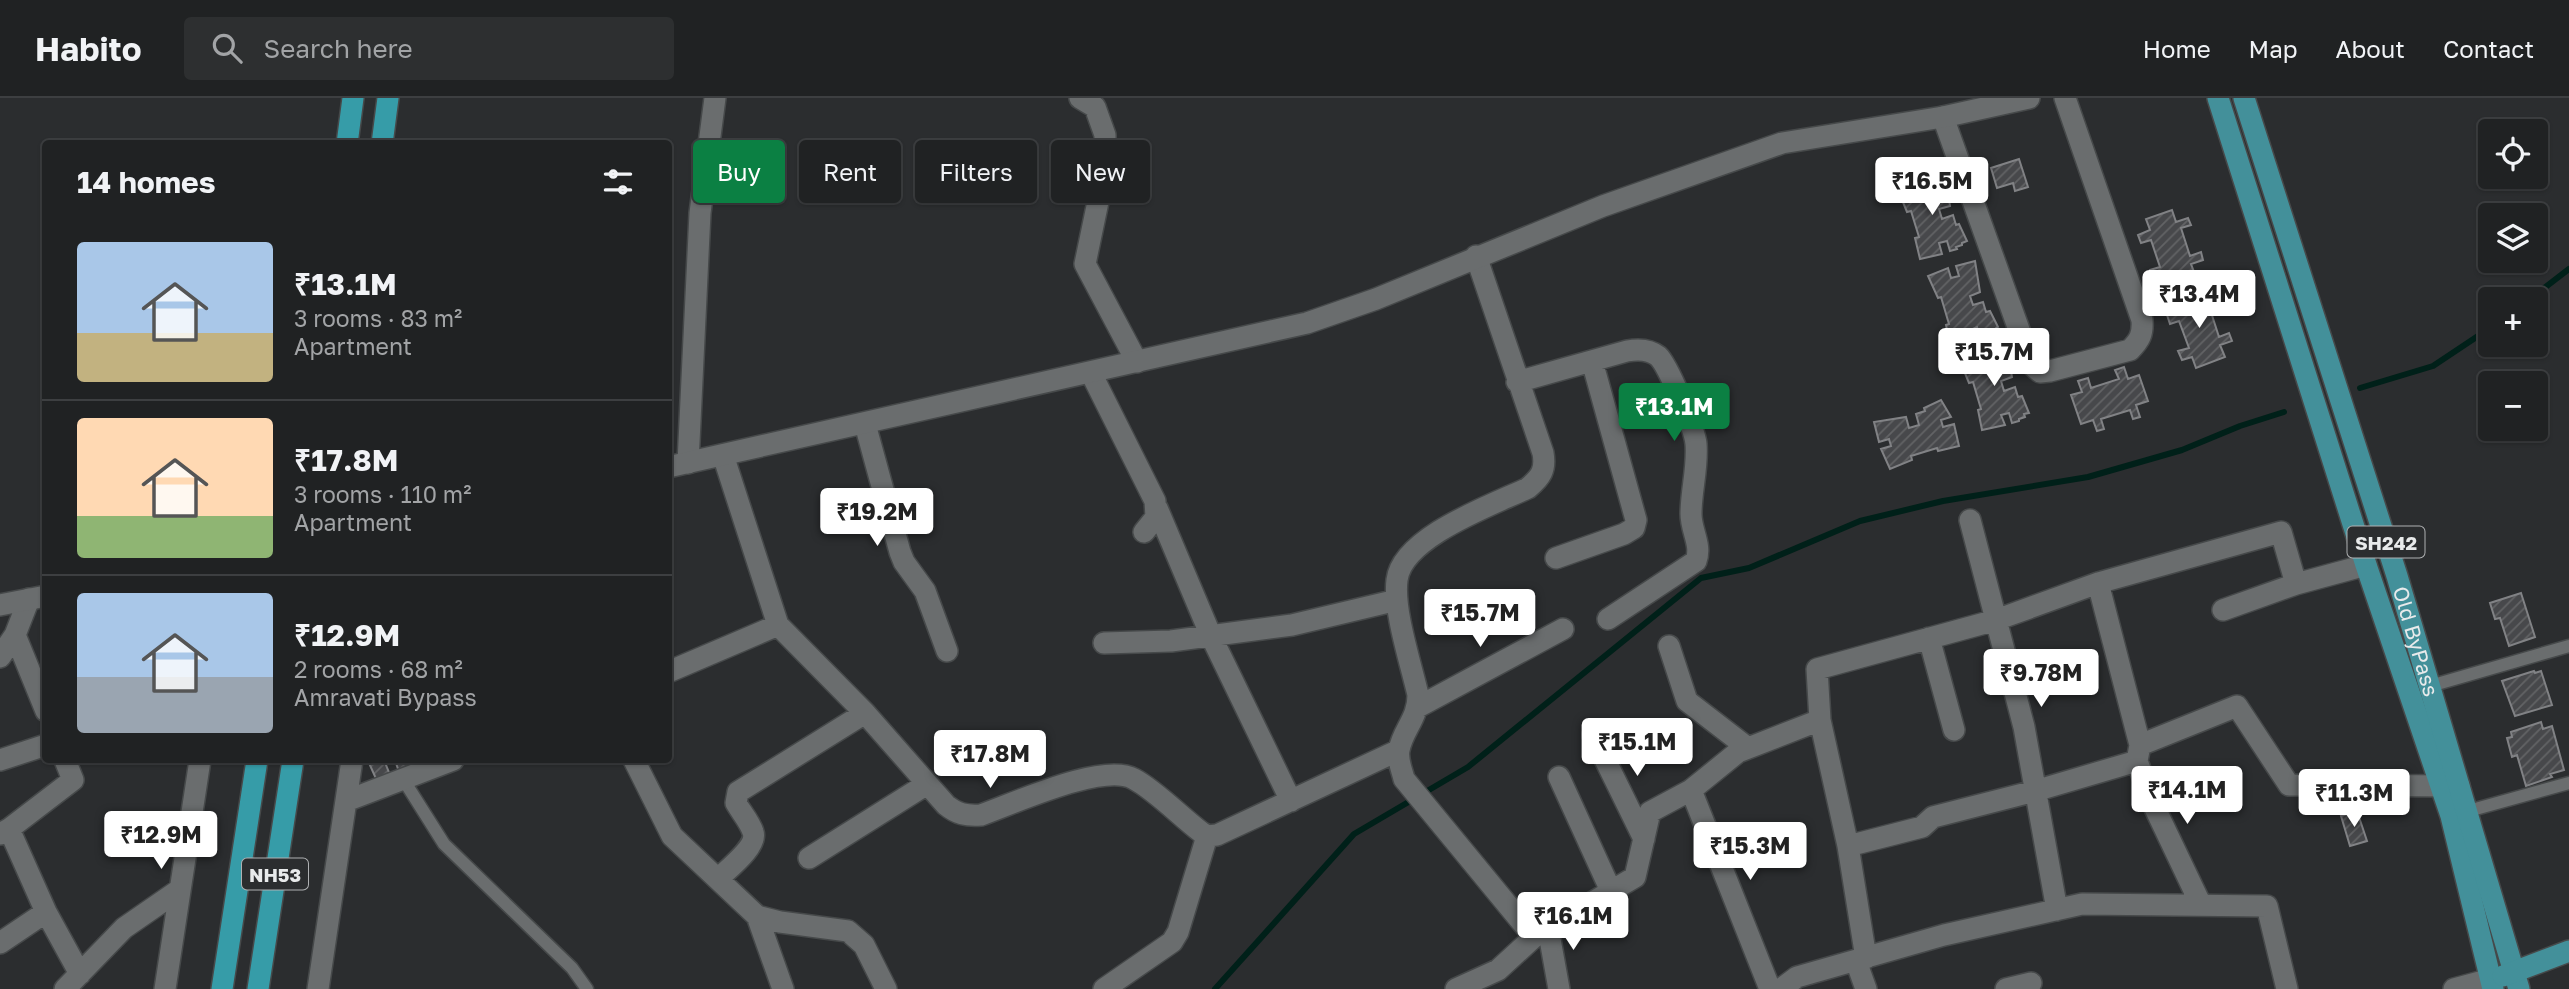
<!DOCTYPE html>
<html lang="en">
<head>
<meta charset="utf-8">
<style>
  :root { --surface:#202223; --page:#2d2f30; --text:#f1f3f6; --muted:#a2a4a6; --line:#3d3f41; --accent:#0b8043 }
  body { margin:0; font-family:"Golos Text",sans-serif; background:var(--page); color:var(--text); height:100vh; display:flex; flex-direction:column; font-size:26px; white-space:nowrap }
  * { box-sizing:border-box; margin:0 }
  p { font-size:23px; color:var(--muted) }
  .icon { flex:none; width:38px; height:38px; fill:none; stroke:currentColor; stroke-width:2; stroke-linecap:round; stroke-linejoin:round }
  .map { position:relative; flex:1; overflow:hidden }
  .details { position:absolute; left:42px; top:42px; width:630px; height:623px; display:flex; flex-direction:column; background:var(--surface); border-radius:7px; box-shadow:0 2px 5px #0004,0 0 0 2px var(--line) }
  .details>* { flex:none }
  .banner { position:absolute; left:693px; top:42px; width:665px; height:63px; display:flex; gap:14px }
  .fabs { position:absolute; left:2478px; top:21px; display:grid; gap:14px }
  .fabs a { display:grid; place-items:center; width:70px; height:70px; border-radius:7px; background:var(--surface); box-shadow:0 2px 5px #0004,0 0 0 2px var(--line); font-size:35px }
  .price { position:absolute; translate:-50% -60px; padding:0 16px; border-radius:7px; background:#fff; color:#222; font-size:23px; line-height:46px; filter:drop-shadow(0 2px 4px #0008) }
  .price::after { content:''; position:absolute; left:50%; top:42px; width:21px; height:16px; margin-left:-10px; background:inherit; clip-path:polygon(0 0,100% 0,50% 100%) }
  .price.on { background:var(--accent); color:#fff }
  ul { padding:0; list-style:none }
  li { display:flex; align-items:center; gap:21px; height:175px; padding:0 35px }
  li+li { border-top:2px solid var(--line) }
  li span { display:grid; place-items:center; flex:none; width:196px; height:140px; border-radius:7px; color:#555 }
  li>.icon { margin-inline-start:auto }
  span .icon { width:84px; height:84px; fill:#fffc; stroke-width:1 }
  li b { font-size:30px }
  h2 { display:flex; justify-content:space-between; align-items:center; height:84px; padding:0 35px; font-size:30px }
  .pill { padding:0 24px; border-radius:7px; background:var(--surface); box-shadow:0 2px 5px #0004,0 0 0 2px var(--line); font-size:24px; line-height:63px }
  .pill.on { background:var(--accent); color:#fff }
  header { display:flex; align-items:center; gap:42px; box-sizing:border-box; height:98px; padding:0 35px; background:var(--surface); border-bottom:2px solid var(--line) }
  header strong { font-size:33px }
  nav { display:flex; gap:38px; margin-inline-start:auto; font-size:24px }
  .search { width:490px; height:63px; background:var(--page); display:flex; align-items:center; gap:18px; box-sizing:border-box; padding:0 24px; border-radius:7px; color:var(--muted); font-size:26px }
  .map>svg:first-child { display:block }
</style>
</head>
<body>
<header>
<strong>Habito</strong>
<div class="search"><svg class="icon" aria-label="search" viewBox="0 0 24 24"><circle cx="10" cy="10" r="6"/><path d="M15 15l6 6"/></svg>Search here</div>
<nav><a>Home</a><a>Map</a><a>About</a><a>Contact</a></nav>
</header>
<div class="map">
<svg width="2569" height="891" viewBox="0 0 2569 891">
  <defs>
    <pattern id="building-hatch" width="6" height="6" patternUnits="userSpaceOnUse" patternTransform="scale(1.75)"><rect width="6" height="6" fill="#47484b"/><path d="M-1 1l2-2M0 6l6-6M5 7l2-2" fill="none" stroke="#626365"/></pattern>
  </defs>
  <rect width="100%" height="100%" fill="#2b2d2f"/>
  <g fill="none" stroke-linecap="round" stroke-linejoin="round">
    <path stroke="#002019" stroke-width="6" d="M2530 201 2569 171
      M2360 290 2433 268 2490 230
      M1215 891 1354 736 1468 669 1701 480 1749 470 1860 423 1943 403 2088 379 2182 352 2240 328 2284 314"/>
  </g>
  <path fill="url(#building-hatch)" stroke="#818285" stroke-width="2" d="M2019 61 2028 89 2015 93 2013 85 1997 90 1991 70Z
    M1945 76 1950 108 1939 111 1942 121 1953 117 1956 127 1959 126 1967 143 1962 145V147L1956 149 1957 151 1950 153 1947 143 1939 145 1942 156 1920 161 1915 140 1919 139 1911 113 1907 114 1898 92 1918 83 1921 93 1928 91 1925 81Z
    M2172 112 2176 124 2188 120 2191 127 2181 130 2190 158 2201 154 2203 162 2191 166 2196 179 2167 188 2164 178 2153 182 2150 172 2160 169 2151 142 2141 145 2138 137 2150 132 2146 121Z
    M1975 163 1980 194 1970 198 1973 207 1983 204 1986 214 1990 213 1998 229 1987 236V238L1980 240 1977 229 1970 232 1973 242 1950 247 1946 227 1949 226 1941 199 1938 200 1928 178 1948 170 1951 180 1959 178 1956 168Z
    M2201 193 2205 205 2217 201 2219 207 2210 211 2219 239 2229 235 2232 243 2220 247 2225 259 2196 270 2192 259 2182 262 2178 253 2189 250 2179 223 2170 226 2167 217 2179 213 2175 202Z
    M2007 248 2012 279 2001 283 2004 293 2015 289 2018 299 2022 298 2029 315 2024 316 2025 319 2019 321V323L2012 325 2009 315 2001 317 2005 327 1982 332 1978 312 1981 311 1973 284 1969 285 1960 263 1980 255 1983 265 1990 263 1987 253Z
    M2124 269 2128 281 2139 277 2148 303 2136 307 2140 319 2133 321 2130 312 2101 321 2104 331 2097 333 2093 322 2081 326 2071 297 2082 294 2078 283 2088 280 2091 290 2119 281 2115 272Z
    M1941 302 1951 319 1941 322 1943 329 1954 326 1959 348 1938 353 1937 350 1911 358 1912 362 1890 371 1881 351 1891 348 1889 341 1879 344 1874 324 1906 319 1909 330 1919 327 1916 316 1925 313 1924 310Z
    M2521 495 2535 539 2509 548 2500 520 2495 521 2490 505Z
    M2534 573 2535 575 2541 573 2552 607 2515 618 2502 583Z
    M2541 624 2543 631 2552 628 2564 672 2550 676 2552 679 2526 688 2517 657 2512 659 2507 640 2512 639 2511 634Z
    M377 662H384L390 677 377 683 369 665Z
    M395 662H412L414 668 399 674Z
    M2357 713 2367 743 2350 748 2341 718Z"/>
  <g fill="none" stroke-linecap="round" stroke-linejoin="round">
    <defs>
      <path id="service" d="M2430 588 2569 548
        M403 681 444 746 572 870 587 891
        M2461 715 2569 685"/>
      <path id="minor" d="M1080 0 1095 9 1105 37V70L1085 166 1137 264
        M1943 19 2028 257 2033 268 2040 274 2050 273 2130 252C2140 242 2143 236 2142 222L2065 0
        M1476 158 1543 355C1546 372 1541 379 1528 390 1492 407 1402 439 1397 482 1393 512 1411 566 1418 597 1418 621 1403 631 1399 652 1397 662 1402 672 1404 681L1534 839
        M1091 275 1155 403 1156 419 1144 434
        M1517 284 1627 253C1638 251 1649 251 1658 258 1668 267 1695 332 1696 346 1698 369 1691 393 1691 416 1691 433 1702 447 1696 463L1608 521
        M865 326 900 454 904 464 925 493 947 553
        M723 357 778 527 865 615 946 707C957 716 966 718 981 717 1015 705 1103 664 1134 681 1155 692 1181 719 1201 734L1207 738 1217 737 1399 652
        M688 365 700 115 715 0
        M1157 410 1211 538 1291 703
        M1970 422 2024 629 2057 812
        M1556 460 1624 436 1634 430 1636 422 1592 263
        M2098 485 2140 647
        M2223 512 2296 486 2366 467
        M15 537 46 613
        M1929 540 1954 632
        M1104 545 1171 543 1292 527 1397 502
        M1669 548 1687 603 1748 650
        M0 559 15 537 29 501
        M668 574 778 527
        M1418 609 1563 531
        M1820 622 1848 748 1866 860
        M1593 637 1644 741
        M0 662 46 647
        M634 662 672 738 757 818 780 824 848 833 864 847 886 891
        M2137 663 2152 704 2201 807
        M1559 679 1611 793
        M1691 692 1770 891
        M346 703 453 662
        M9 731 73 682 65 662
        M0 736 9 731 46 814 80 876
        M1848 748 1922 729 1933 719 2035 693 2137 663 2140 647 2237 608 2289 687 2459 688
        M809 760 927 686
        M718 781C728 771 758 748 753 734 750 724 741 714 736 705L738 694 865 615
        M757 818 783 891
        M1548 830 1559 891
        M0 845 46 814
        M1856 863 1866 891
        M65 891 124 830 179 792
        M165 891 200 662
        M318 891 352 662
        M1104 891 1172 844 1178 834 1207 738
        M1456 891 1498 872 1534 839 1635 779 1650 714 1691 692 1738 654 1820 622 1817 571 1996 522 2098 485 2281 434 2296 486
        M1781 891 1797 879 1944 837 2082 806 2267 808 2287 891
        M2006 891 2031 885
        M2454 891 2491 881"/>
      <path id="tertiary" d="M668 369 1307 225 1376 201 1603 108 1782 45 1943 19 2029 0
        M0 507 46 498"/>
      <g id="primary">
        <path d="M2218 0 2366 467 2451 718 2493 891"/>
        <path id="s1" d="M2244 0 2397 478 2519 891"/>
        <path d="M2503 878 2569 853"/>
      </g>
      <path id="trunk" d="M347 46 353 0
        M382 46 388 0
        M222 891 257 662
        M258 891 293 662"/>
    </defs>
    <use href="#service" stroke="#46494a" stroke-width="15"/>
    <use href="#minor" stroke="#46494a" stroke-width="24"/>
    <use href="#tertiary" stroke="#46494a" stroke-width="24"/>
    <use href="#primary" stroke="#46494a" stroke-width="24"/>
    <use href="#trunk" stroke="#46494a" stroke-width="24"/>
    <use href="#service" stroke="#6a6d6e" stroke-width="12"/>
    <use href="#minor" stroke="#6a6d6e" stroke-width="21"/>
    <use href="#tertiary" stroke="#6a6d6e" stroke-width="21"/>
    <use href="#primary" stroke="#43909a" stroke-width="21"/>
    <use href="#trunk" stroke="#369ca8" stroke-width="21"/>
  </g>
  <g text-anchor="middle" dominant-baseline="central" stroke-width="6" stroke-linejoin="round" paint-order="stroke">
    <g fill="#2b2d2f" stroke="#afb1b3" stroke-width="2">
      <rect x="2347.5" y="428.5" width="77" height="31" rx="5"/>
      <rect x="242" y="760.5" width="66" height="31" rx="5"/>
    </g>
    <g font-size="19" font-weight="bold" fill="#e8eaeb">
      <text x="2386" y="444">SH242</text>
      <text x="275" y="776">NH53</text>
    </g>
    <g font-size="21" fill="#e8eaeb" stroke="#2b2d2f">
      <text stroke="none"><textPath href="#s1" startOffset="570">Old ByPass</textPath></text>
    </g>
  </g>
</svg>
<div class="fabs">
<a><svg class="icon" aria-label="locate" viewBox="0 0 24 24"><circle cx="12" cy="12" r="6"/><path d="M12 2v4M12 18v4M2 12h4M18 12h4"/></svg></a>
<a><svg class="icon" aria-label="layers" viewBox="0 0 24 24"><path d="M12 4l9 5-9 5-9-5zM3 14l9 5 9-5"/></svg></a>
<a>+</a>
<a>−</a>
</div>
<b class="price" style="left:1932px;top:119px">₹16.5M</b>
<b class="price" style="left:2199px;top:232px">₹13.4M</b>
<b class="price" style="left:1994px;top:290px">₹15.7M</b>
<b class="price on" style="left:1674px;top:345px">₹13.1M</b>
<b class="price" style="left:877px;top:450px">₹19.2M</b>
<b class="price" style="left:1480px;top:551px">₹15.7M</b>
<b class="price" style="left:2041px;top:611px">₹9.78M</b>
<b class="price" style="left:1637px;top:680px">₹15.1M</b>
<b class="price" style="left:990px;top:692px">₹17.8M</b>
<b class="price" style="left:2187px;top:728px">₹14.1M</b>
<b class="price" style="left:2354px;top:731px">₹11.3M</b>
<b class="price" style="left:161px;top:773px">₹12.9M</b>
<b class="price" style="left:1750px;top:784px">₹15.3M</b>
<b class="price" style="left:1573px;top:854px">₹16.1M</b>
<div class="banner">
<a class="pill on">Buy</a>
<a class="pill">Rent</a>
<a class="pill">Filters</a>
<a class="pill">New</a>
</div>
<section class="details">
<h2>14 homes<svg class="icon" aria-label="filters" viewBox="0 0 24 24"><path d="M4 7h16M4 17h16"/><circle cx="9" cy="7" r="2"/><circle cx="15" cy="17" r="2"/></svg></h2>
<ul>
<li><span style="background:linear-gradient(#a9c7e8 65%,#c2b280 0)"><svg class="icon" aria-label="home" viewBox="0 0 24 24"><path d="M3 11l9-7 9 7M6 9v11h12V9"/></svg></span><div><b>₹13.1M</b><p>3 rooms · 83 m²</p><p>Apartment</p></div></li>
<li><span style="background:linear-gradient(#ffd9b3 70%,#8fb573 0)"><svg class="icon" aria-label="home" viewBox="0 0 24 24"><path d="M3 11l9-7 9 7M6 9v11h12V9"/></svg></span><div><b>₹17.8M</b><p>3 rooms · 110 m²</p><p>Apartment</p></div></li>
<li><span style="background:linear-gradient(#a9c7e8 60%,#9aa5b1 0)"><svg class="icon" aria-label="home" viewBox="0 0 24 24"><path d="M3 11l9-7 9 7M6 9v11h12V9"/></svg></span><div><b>₹12.9M</b><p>2 rooms · 68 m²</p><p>Amravati Bypass</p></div></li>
</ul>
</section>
</div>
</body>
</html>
